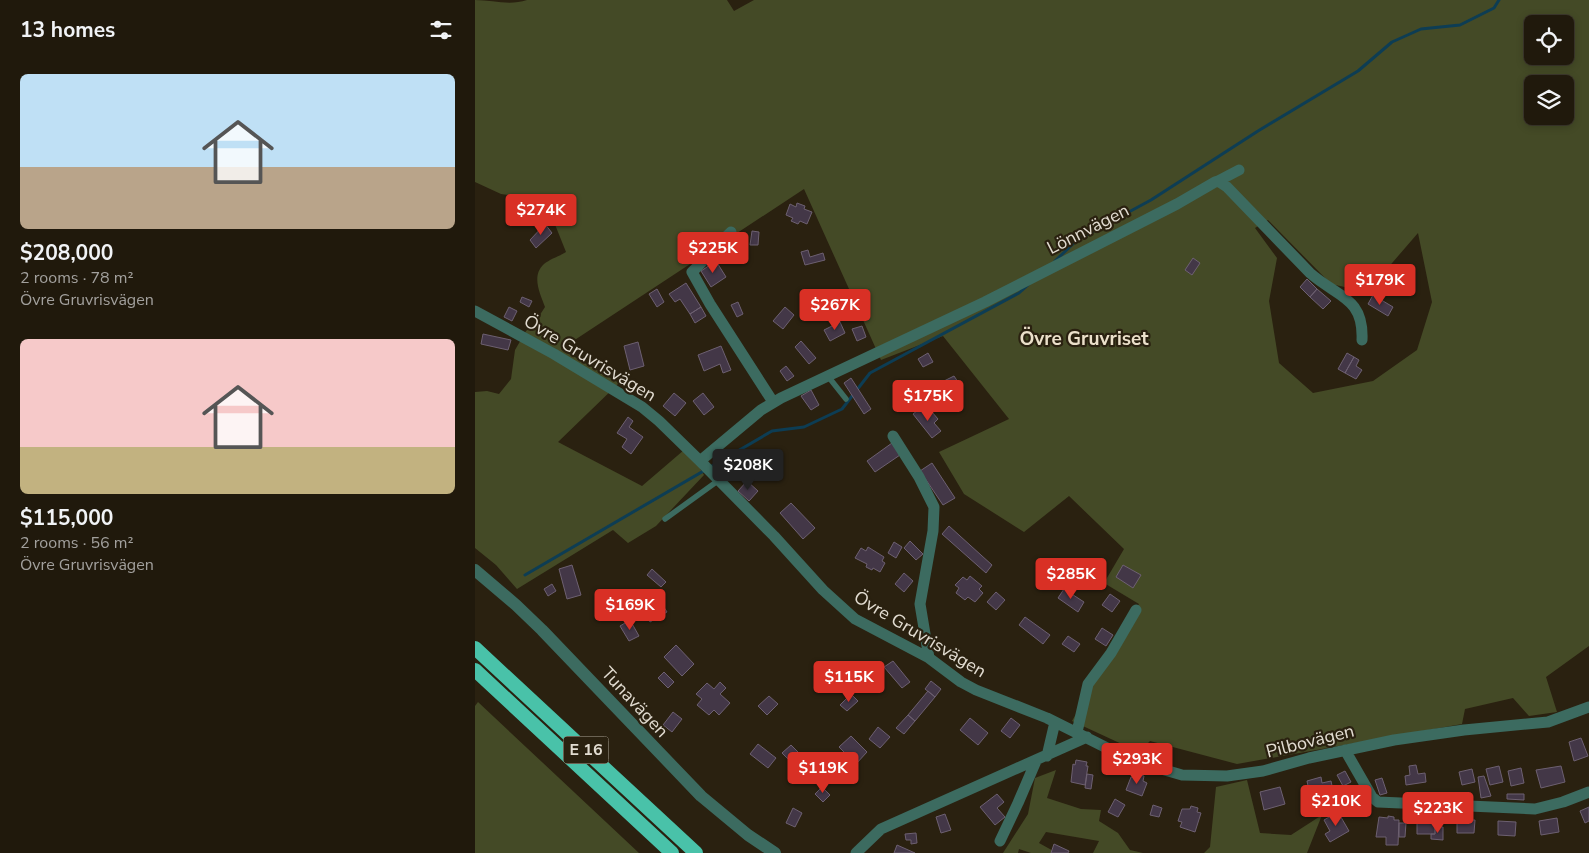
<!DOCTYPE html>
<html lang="en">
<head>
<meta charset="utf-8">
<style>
  :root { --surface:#20190c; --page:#2d261a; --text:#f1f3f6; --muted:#a2a09d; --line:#3d382d; --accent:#d93025 }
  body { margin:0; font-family:"Nunito Sans",sans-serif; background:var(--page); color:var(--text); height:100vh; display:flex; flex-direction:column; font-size:19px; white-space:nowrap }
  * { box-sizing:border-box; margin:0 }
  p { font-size:16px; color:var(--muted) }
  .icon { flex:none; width:28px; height:28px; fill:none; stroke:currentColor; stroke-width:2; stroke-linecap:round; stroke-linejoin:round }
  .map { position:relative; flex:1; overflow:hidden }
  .sheet { display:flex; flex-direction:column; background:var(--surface); width:475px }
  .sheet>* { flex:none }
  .buttons { position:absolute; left:1049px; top:15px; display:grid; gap:10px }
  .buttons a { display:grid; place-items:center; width:50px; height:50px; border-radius:8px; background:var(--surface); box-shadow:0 2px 8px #0003,0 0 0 1px var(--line); font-size:25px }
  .price { position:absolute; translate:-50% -42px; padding:0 11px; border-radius:5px; background:var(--accent); color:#fff; font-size:16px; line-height:32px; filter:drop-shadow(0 1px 2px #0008) }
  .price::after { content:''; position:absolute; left:50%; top:30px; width:15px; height:11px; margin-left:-8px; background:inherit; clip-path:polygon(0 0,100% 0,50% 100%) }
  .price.selected { background:#222; color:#fff }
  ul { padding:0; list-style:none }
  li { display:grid; align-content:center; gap:10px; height:265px; padding:0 20px }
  li span { display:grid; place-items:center; height:155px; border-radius:8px; color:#555 }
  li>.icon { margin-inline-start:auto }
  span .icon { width:90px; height:90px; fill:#fffc; stroke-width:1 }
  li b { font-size:21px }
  h2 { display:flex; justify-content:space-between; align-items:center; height:60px; padding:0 20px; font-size:21px }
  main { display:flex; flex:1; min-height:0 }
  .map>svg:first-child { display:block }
</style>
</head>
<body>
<main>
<section class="sheet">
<h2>13 homes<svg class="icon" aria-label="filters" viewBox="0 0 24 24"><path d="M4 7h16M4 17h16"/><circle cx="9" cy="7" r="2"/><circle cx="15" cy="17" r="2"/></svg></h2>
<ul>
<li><span style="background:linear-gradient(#bfe0f5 60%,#b9a48a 0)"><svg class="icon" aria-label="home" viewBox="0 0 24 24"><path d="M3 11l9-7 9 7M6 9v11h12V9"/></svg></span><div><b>$208,000</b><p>2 rooms · 78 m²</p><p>Övre Gruvrisvägen</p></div></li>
<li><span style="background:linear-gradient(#f6c9c9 70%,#c2b280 0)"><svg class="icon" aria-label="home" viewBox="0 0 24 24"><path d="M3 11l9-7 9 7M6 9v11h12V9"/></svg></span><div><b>$115,000</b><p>2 rooms · 56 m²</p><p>Övre Gruvrisvägen</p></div></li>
</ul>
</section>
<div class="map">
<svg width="1114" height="853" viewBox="0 0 1114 853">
  <rect width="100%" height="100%" fill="#2a2110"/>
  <path fill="#444a26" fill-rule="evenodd" d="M0 0C18 0 34 6 52 0H252L259 11 279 0H1114V646L1071 677 1082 712 1054 716 1038 698 990 709 987 724 762 764 675 741 664 752 597 721 664 604 629 583 649 549 594 496 549 532 489 494 464 452 534 419 468 336 406 360 329 189 86 349 144 383 83 442 167 486 209 450 221 462 229 475 181 526 153 543 138 530 42 589 21 565 0 548V392L12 391 24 394 36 379 40 350 51 331 59 324 70 307C65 293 56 276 69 264 75 259 85 256 91 252L75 212 73 201 26 194 0 182ZM1058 24H1090V56H1058ZM1058 84H1090V116H1058ZM793 220 856 284 892 292 943 233 957 302 942 350 898 381 838 393 804 363 794 301 802 258 780 228Z
    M3 702 164 853H0V706Z
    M581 770 572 798 606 809 626 810 624 821 643 833 655 850 668 853H618L624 841 571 832 564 843 582 853H556L544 849 543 853H528L553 814 560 778Z
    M772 780 785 833 816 835 847 815 832 853H729L735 847 741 787Z"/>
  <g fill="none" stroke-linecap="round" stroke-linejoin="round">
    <path stroke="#0d3d54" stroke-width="3" d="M580 261 602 240 676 200 783 131 883 71 917 42 946 29 985 25 1019 8 1024 0
      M50 575 297 431 329 427 367 409 395 373 544 293 553 285"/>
  </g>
  <path fill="#433747" stroke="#6d6071" d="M59 203 73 217 68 223 53 210Z
    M322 203 330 206 329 209 337 212 332 224 325 221 323 224 316 221 318 218 311 215 315 204 321 207Z
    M70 224 77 233 61 248 55 240Z
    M277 231 284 232 283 245H275Z
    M333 250 335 257 348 253 350 260 330 265 326 252Z
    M718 258 725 263 717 275 710 270Z
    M241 261 251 277 236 287 226 271Z
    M832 279 842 289 835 297 825 287Z
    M211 283 226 307 215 314 205 299 200 302 194 294Z
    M182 289 189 302 182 307 174 294Z
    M842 289 856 301 848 309 835 297Z
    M898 295 918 307 913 316 893 304Z
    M47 297 57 301 54 307 45 302Z
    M263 302 268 314 262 317 256 305Z
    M34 307 42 311 37 321 29 317Z
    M226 307 231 316 220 323 215 314Z
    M310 307 319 315 308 329 298 321Z
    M365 322 370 333 355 341 349 330Z
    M387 326 391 337 382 341 377 329Z
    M8 334 36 340 33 350 6 344Z
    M326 341 341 358 334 364 320 347Z
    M163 342 169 366 155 370 149 346Z
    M246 346 256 370 248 373 245 364 229 371 223 355Z
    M453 353 458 362 448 367 443 359Z
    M872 353 879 357 870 373 863 369Z
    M879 357 884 360 881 366 887 370 881 379 870 373Z
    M311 366 319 376 312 381 305 371Z
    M479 376 483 382 469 389 465 383Z
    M376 378 396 409 389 414 369 383Z
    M336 390 344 405 336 410 326 396Z
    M199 393 211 403 200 416 188 406Z
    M228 393 239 407 229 415 218 401Z
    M447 407 453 415 457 412 463 419 459 423 466 431 457 438 438 414Z
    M153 417 158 421 154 427 168 437 156 454 147 447 152 439 142 433Z
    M417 443 425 455 400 472 392 461Z
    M457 463 480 498 468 505 445 471Z
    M272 481 283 491 274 501 263 491Z
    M316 503 340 528 328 539 305 513Z
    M474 526 517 565 511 573 467 534Z
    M435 541 448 554 441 560 429 548Z
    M419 542 427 547 421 558 413 553Z
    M393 547 409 557 407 561 410 563 405 572 398 568 397 570 391 567 392 564 380 558 386 548 391 551Z
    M97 565 106 595 92 599 84 569Z
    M648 565 666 575 658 588 641 577Z
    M177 569 191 582 186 587 172 575Z
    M429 573 438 581 429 592 420 584Z
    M495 576 507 586 504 589 508 593 500 602 493 597 490 600 481 593 484 588 480 585 488 577 492 580Z
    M77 584 81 591 73 596 69 589Z
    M589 589 609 602 603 612 583 598Z
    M521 592 530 600 521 610 512 602Z
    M635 594 645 601 637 612 627 605Z
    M185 601 192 612 175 622 168 610Z
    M550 617 575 635 568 644 544 625Z
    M155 620 164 636 154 641 145 626Z
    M627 628 638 635 631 646 620 639Z
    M593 636 605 644 599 652 587 644Z
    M201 645 219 664 207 676 189 657Z
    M418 661 435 682 427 688 409 667Z
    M189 672 199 682 193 688 183 678Z
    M456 681 466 689 460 697 450 689Z
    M245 682 251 688 245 694 255 703 244 715 239 710 234 715 222 705 227 699 221 694 232 683 239 689Z
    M453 691 460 697 440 721 433 715Z
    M376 694 383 701 372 711 365 705Z
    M294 696 303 704 292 715 283 706Z
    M198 712 207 719 197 732 188 725Z
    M433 715 440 721 429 734 421 728Z
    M495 718 513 733 503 745 485 730Z
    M536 718 545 725 535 738 526 731Z
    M403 727 415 737 405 748 394 739Z
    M376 736 392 752 381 764 364 747Z
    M1106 738 1113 756 1099 761 1094 742Z
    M283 744 301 758 293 768 275 754Z
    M316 745 323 752 314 760 307 753Z
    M601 760 612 762 611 766H613L610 785 596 782 598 764 600 765Z
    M941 765 943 774 950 773 951 782 931 785 930 776 935 775 934 766Z
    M1024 766 1028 782 1015 785 1011 769Z
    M1086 766 1090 782 1066 788 1061 770Z
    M1046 768 1049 783 1036 786 1033 771Z
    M997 769 1000 782 987 785 984 772Z
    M870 771 876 782 868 786 862 775Z
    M612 774 618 775 616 789 610 788Z
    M663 774 669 776 668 781 672 783 667 796 651 790 656 777 662 779Z
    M1009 776 1016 796 1006 798 1003 777Z
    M846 777 847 783 856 781 859 795 845 798 844 794 835 796 832 781Z
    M907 778 912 793 905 795 900 780Z
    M347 787 355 795 348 802 340 794Z
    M805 787 810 804 789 810 785 792Z
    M522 794 529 802 522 808 530 817 520 825 505 807Z
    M1032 794H1049V800L1032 799Z
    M640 799 650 805 643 817 633 812Z
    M678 805 687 808 684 817 675 815Z
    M716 806 723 808 722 812 726 813 720 832 705 827 707 822 703 821 707 809H715Z
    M1114 807V821L1110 823 1105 811Z
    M318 808 327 813 320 827 311 823Z
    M863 812 874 831 855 842 850 834 855 831 849 820Z
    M470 814 476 830 466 833 461 817Z
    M913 816 919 817V820H924L923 845H911V837H901L904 817 913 818Z
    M942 818 960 819V834H942Z
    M1082 818 1084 832 1066 835 1064 821Z
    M982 820H1000L999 833H982Z
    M1023 821 1041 822 1040 836 1023 835Z
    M924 823H931L930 837H924Z
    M960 827H968V840L956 839V834H960Z
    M441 833 442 843 436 844V840H431L430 834Z
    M579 844 594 851 593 853H576Z
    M422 845 440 853H419Z"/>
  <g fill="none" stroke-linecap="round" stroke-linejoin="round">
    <path stroke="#3c6b60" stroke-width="5.5" d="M352 375 371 399
      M190 519 244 480"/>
    <path stroke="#3c6b60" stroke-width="11" d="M743 181 764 170
      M256 232C242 245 231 259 217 272L235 304 298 402
      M0 311 79 354 167 407 184 421 225 461 299 536 348 590 380 619 454 658 486 682 501 690 572 718 634 749 676 766 707 775 752 776 788 771 834 758 919 740 989 730 1073 722 1114 707
      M418 436 444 477 459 507 458 531 445 604 454 658
      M225 461 286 410 306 398 510 302 702 204 740 182 743 181 752 187 835 273C862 297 889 297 887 340
      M602 732 613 684 636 653 661 610
      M870 750 897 797 903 802 1060 809 1088 802 1114 792
      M572 756 580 722
      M525 841 543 803 561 761
      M381 853 406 829 612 737"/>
    <path stroke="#3c6b60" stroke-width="12" d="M0 570 41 605 67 630 226 796 273 835 300 853"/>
    <path stroke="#49c2a9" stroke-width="14" d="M0 648 221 853
      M0 670 197 853"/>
  </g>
  <g text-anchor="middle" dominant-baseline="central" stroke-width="4.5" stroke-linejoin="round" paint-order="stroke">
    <rect fill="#2a2110" stroke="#aba497" stroke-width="1" x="88.5" y="736.5" width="45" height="27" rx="4"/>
    <g font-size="16" font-weight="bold" fill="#e2dcd1">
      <text x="111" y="750">E 16</text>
    </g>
    <g font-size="18" fill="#e2dcd1" stroke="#2a2110">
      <text transform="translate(613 229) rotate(-27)">Lönnvägen</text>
      <text transform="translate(115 358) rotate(31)">Övre Gruvrisvägen</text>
      <text transform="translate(445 634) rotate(31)">Övre Gruvrisvägen</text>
      <text transform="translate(160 702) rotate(47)">Tunavägen</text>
      <text transform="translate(835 741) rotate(-14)">Pilbovägen</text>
    </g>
    <g font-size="19" font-weight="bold" fill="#ebe0ca" stroke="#2a2110">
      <text x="609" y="339">Övre Gruvriset</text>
    </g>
  </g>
</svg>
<div class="buttons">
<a><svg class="icon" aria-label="locate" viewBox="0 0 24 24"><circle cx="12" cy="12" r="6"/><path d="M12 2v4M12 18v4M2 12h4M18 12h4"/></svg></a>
<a><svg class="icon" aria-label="layers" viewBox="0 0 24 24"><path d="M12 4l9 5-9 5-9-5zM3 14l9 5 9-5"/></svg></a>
</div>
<b class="price" style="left:66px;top:236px">$274K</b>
<b class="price" style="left:238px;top:274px">$225K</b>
<b class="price" style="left:905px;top:306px">$179K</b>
<b class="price" style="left:360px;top:331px">$267K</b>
<b class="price" style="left:453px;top:422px">$175K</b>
<b class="price selected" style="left:273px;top:491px">$208K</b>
<b class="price" style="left:596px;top:600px">$285K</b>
<b class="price" style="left:155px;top:631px">$169K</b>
<b class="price" style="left:374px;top:703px">$115K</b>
<b class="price" style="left:662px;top:785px">$293K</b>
<b class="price" style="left:348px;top:794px">$119K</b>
<b class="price" style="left:861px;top:827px">$210K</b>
<b class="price" style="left:963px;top:834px">$223K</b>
</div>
</main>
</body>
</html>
